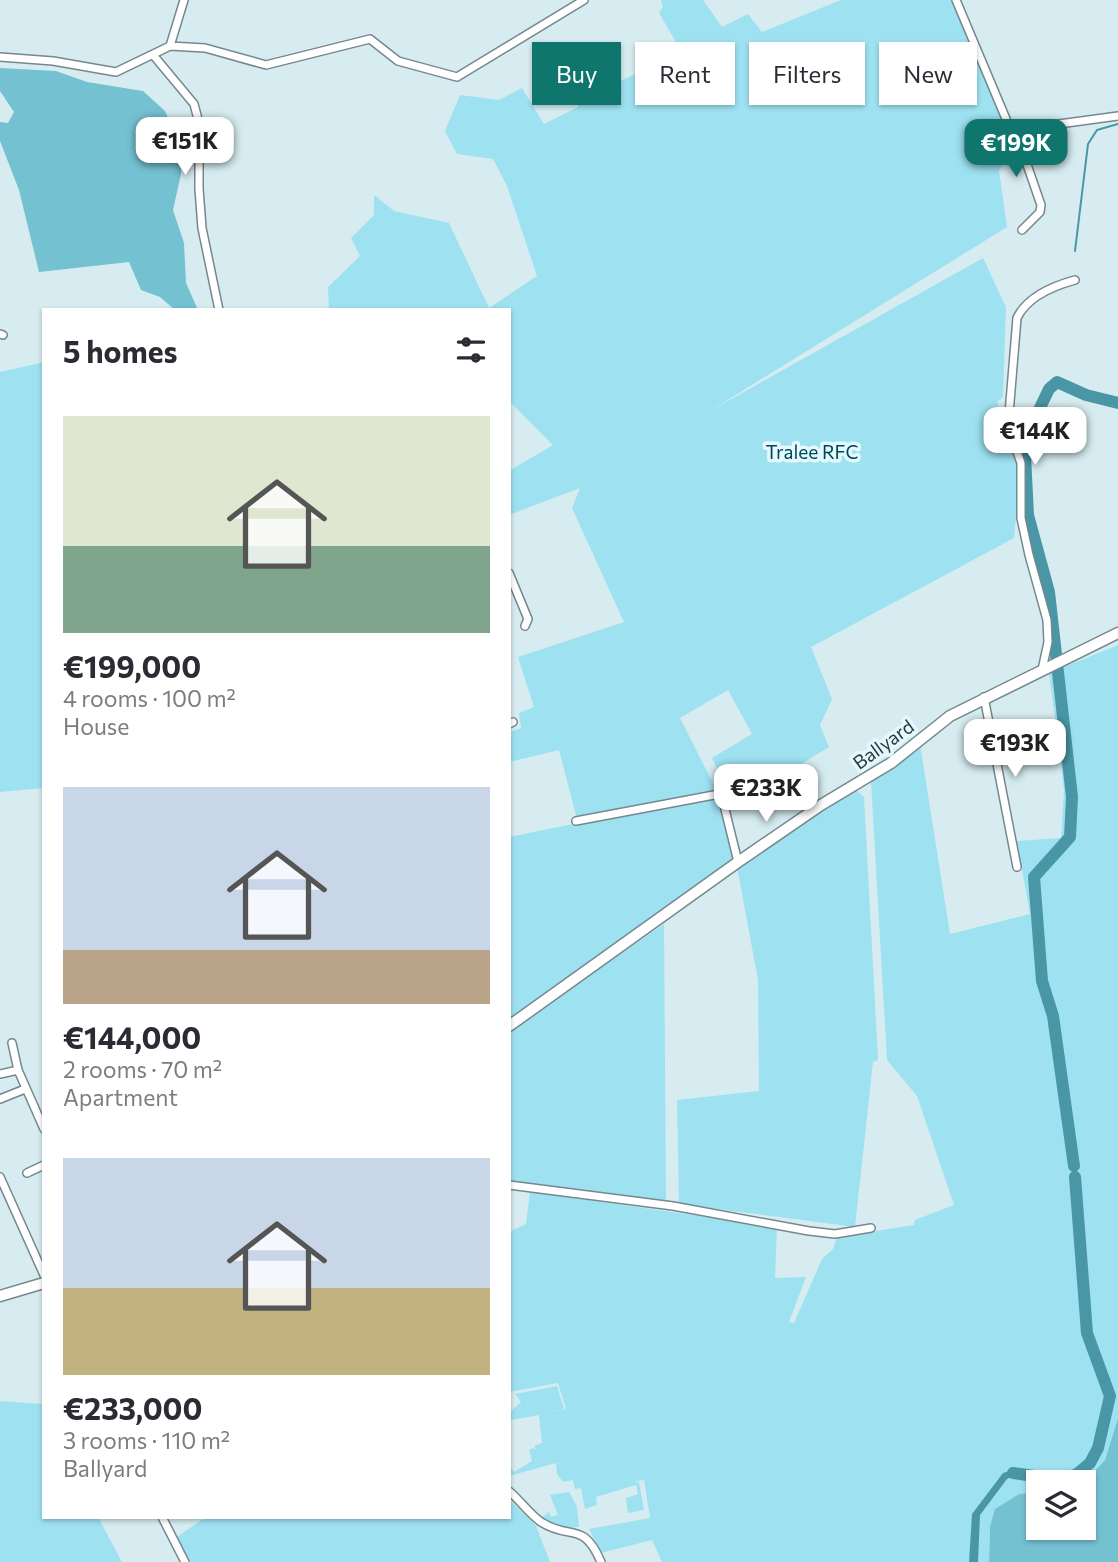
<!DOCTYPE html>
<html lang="en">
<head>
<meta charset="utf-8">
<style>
  :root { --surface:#fff; --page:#f7f7f7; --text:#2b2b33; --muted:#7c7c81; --accent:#0f766e }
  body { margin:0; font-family:Commissioner,sans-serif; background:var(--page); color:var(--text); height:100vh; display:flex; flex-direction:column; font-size:26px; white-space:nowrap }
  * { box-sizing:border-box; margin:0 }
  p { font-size:23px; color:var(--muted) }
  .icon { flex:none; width:38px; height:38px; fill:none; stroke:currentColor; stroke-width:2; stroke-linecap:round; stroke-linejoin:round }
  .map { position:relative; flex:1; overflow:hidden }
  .side { position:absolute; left:42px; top:308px; width:469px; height:1211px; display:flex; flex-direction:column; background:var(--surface); border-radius:0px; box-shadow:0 2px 5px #0004 }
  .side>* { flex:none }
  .hud { position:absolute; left:532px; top:42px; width:480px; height:63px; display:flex; gap:14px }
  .buttons { position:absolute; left:1026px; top:1470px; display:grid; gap:14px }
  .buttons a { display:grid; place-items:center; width:70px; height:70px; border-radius:0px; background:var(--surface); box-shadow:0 2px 5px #0004; font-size:35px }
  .price { position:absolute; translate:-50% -60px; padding:0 16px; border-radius:14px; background:#fff; color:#222; font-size:23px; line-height:46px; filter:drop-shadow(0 2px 4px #0008) }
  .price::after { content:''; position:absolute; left:50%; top:42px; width:21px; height:16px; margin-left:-10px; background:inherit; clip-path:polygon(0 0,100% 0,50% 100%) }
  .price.on { background:var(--accent); color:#fff }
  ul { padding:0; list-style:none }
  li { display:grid; align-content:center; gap:14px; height:371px; padding:0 21px }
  li span { display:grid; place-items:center; height:217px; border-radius:0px; color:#555 }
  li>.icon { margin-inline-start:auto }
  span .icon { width:126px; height:126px; fill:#fffc; stroke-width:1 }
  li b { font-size:30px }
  h2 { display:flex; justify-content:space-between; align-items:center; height:84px; padding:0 21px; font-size:30px }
  .tag { padding:0 24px; border-radius:0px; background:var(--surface); box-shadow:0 2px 5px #0004; font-size:24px; line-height:63px }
  .tag.on { background:var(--accent); color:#fff }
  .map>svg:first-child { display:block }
</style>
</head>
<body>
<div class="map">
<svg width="1118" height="1562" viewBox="0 0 1118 1562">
  <rect width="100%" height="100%" fill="#d6ecf1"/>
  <path fill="#9ee1f1" d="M661 0H703L722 27 748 14 762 32 841 0H952L1013 145 999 171 1007 227 710 411 983 258 1006 307 1003 397 997 402 1020 473 1014 538 811 647 832 699 820 725 829 747 775 780 728 791 712 758 752 734 728 690 680 718 720 797 738 859 509 1018V837L578 823 559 750 509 762V732L521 728 519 713 534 707 518 657 624 622 572 508 580 488 509 515V471L553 445 509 401V310H329L328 287 360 256 351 238 374 215V195L394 211 449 223 489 308 537 276 507 186 493 159 457 154 445 131 460 95 499 100 522 88 544 124 578 107V99L659 64 672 87 694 73 659 13 663 7Z
    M44 362V788L0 792V372Z
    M1118 645V1418L1105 1460 1083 1484 1038 1482V1493L1019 1494 990 1527 989 1562H662L652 1540 601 1553 589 1529 650 1518 644 1480 633 1482H639L644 1510 628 1513 626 1498 638 1494 636 1485 596 1497 597 1505 585 1509 581 1488 575 1489 573 1480 563 1482 557 1474 556 1463 509 1476V1465L514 1472 532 1461 529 1450 534 1448 538 1452 534 1446 542 1443 539 1415 511 1420 510 1412 521 1402 515 1394 557 1386 564 1409 543 1414 566 1409 558 1383 509 1392V1232L526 1224 530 1192 772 1226 777 1228 775 1278 806 1277 789 1322 794 1323 822 1259 833 1249 837 1237 914 1225 915 1220 954 1205 917 1096 887 1060 871 782 920 744 950 934 1030 914 1017 841 1061 838 1064 790 1049 673Z
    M855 789 864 797 878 1060 873 1062 855 1227 679 1204 677 1100 759 1091 758 980 737 867Z
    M664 924 666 1203 509 1181V1031Z
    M0 1401 42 1404 44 1408V1517H98L122 1562H0Z
    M569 1492 577 1507 579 1527 563 1528 541 1518 549 1512 551 1517 558 1515 550 1495Z
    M509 1499 536 1526 550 1562H191L177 1537 206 1517H509Z"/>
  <path fill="#74c1d2" d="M0 68 56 71 87 82 143 91 165 111 180 147 181 174 173 210 184 243 186 283 198 310H175L160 297 141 290 129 262 39 272 19 190 0 141V122L8 123 14 112 0 91Z
    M1118 1418V1562H989L990 1527 995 1509 1019 1494 1038 1493V1528H1083V1484L1105 1460Z"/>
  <path fill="#4996a7" d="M1016 1469 1030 1471 1029 1476 1016 1475 1007 1479 980 1515 978 1562H969L972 1514 1003 1473Z"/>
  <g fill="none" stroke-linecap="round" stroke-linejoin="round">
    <path stroke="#4996a7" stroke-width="2" d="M1075 251 1088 144 1097 130 1118 124"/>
    <path stroke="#4996a7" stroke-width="12" d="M1074 1166 1053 1016 1042 981 1034 877 1070 837 1072 797 1049 592 1028 515 1025 456 1028 433 1049 389 1057 382 1086 395 1118 403
      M1013 1473 1061 1480 1077 1474 1090 1463 1098 1448 1110 1396 1087 1333 1075 1177"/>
    <defs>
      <path id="minor" d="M956 0 1009 126 1015 130 1118 116
        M170 46 184 0
        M154 56 194 104 199 123V189L202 228 219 310
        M0 57 53 61 116 72 170 46 205 48 266 65 370 39 398 61 457 77 584 0
        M1015 130 1041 205 1040 212 1022 230
        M0 334 3 335
        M509 573 528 619 525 626
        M1042 670 1048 642 1047 620 1029 555 1021 518V463L1008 426 1017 318C1027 297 1053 286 1075 280
        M984 697 1017 867
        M509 724 513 722
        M576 821 714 795 722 797 738 862
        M12 1043 18 1070 44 1129
        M0 1074 18 1070
        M0 1099 25 1089
        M27 1173 44 1165
        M0 1177 44 1275
        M509 1185 673 1206 809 1231 835 1234 871 1228
        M509 1491C520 1500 529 1514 541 1522 571 1541 583 1520 601 1562
        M162 1517 185 1562"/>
      <path id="tertiary" d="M509 1026 738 862 821 805 891 763 950 716 1118 633
        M0 1296 44 1283"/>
    </defs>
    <use href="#minor" stroke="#74888d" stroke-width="10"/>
    <use href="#tertiary" stroke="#74888d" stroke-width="13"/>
    <use href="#minor" stroke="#fff" stroke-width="7"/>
    <use href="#tertiary" stroke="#fff" stroke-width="10"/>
  </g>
  <g text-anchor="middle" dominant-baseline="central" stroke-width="7" stroke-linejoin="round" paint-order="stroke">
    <g font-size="19" fill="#004754" stroke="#e3f9ff">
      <text x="812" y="451">Tralee RFC</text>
    </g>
    <g font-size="19" fill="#30393b" stroke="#e3f9ff">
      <text transform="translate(883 744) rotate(-36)">Ballyard</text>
    </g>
  </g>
</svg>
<div class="buttons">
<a><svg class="icon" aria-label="layers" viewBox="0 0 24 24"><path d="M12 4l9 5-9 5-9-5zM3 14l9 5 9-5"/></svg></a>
</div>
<b class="price" style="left:185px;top:177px">€151K</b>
<b class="price on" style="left:1016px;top:179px">€199K</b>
<b class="price" style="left:1035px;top:467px">€144K</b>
<b class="price" style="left:1015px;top:779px">€193K</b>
<b class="price" style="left:766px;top:824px">€233K</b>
<div class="hud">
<a class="tag on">Buy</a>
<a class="tag">Rent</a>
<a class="tag">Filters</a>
<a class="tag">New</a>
</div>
<section class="side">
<h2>5 homes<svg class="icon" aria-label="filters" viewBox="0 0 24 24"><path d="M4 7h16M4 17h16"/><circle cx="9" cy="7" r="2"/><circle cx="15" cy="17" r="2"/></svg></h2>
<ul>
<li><span style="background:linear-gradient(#dfe7d0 60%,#7fa58c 0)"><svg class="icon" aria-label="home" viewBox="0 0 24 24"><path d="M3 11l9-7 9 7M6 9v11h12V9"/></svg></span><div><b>€199,000</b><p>4 rooms · 100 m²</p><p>House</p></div></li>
<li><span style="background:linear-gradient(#c9d6e8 75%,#b9a48a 0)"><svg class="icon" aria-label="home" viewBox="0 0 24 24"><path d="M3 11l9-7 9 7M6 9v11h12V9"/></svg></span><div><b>€144,000</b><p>2 rooms · 70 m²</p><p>Apartment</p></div></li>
<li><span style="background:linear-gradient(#c9d6e8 60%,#c2b280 0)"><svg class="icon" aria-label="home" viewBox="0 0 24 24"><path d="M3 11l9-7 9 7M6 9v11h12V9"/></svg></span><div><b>€233,000</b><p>3 rooms · 110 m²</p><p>Ballyard</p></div></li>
</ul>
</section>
</div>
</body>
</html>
